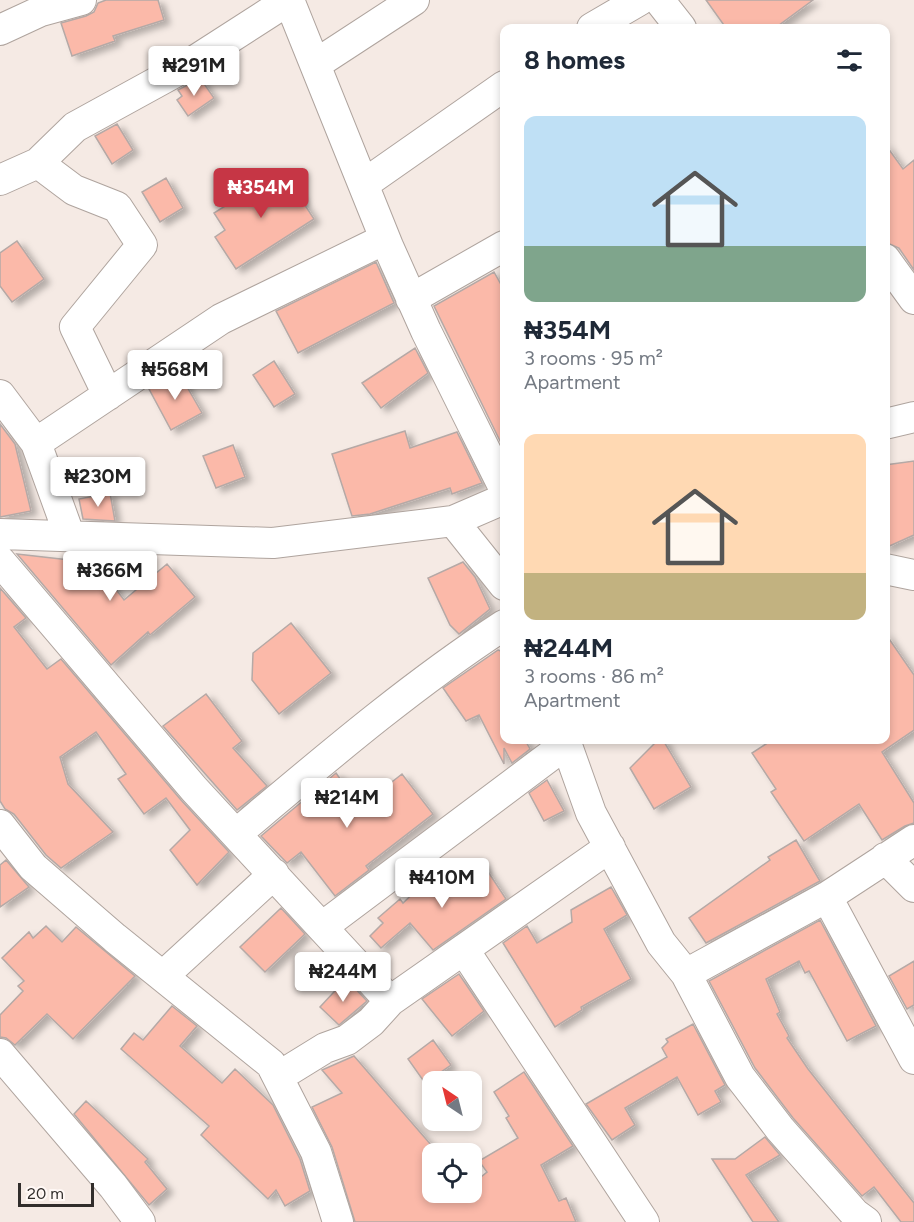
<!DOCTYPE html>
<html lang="en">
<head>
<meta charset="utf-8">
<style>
  :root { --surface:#fff; --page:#f6f6f7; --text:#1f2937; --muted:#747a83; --accent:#c63645 }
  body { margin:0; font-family:Figtree,sans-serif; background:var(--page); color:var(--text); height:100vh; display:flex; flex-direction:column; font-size:22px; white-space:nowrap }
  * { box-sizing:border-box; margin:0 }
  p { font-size:20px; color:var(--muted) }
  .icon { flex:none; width:33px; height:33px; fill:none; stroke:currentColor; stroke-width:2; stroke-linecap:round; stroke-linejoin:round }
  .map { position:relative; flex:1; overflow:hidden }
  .side { position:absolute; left:500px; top:24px; width:390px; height:720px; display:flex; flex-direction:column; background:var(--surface); border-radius:12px; box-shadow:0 3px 9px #0003 }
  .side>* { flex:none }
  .needle { width:39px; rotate:325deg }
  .fabs { position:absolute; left:422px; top:1071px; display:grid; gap:12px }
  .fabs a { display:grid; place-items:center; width:60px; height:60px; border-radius:12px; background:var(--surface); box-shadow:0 3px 9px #0003; font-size:30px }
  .scale { position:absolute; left:18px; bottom:15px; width:76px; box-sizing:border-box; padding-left:6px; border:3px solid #312d2b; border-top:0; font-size:16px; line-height:21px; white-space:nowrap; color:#312d2b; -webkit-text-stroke:4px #fff8f5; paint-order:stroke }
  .price { position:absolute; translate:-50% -51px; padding:0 14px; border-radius:6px; background:#fff; color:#222; font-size:20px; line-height:39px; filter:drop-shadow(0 2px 3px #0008) }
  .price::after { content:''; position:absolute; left:50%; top:36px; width:18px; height:14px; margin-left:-9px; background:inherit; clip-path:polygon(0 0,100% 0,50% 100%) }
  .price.active { background:var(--accent); color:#fff }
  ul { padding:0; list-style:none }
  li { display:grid; align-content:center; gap:12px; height:318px; padding:0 24px }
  li span { display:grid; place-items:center; height:186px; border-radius:12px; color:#555 }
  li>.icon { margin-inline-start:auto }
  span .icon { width:108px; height:108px; fill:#fffc; stroke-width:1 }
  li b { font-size:26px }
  h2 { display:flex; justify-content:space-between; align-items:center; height:72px; padding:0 24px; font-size:26px }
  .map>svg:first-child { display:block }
</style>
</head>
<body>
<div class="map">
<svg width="914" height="1222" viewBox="0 0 914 1222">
  <defs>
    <filter id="shadow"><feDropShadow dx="6" dy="4" stdDeviation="3" flood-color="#0004"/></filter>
  </defs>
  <rect width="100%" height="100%" fill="#f5eae4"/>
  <path fill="#fbb9a9" stroke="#b5a9a6" stroke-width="1.5" filter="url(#shadow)" d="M106 0H158L164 20 113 36 115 41 72 56 61 23 86 16 94 12 98 3Z
    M706 0H813L775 28H726Z
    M200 78 214 98 188 116 177 100 182 96 178 90Z
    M117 124 133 150 112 164 95 136Z
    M885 144 903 169 914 160V270L899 248 885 242Z
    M282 170 314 219 236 269 215 237 225 230 214 213Z
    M166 178 183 208 160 222 142 192Z
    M17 241 44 279 12 302 0 286V253Z
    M376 262 394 303 298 353 276 311Z
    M494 272 504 290V449L434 306Z
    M415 348 428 373 381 408 362 383Z
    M274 361 295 394 274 407 253 375Z
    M179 373 202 413 171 430 149 389Z
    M0 424 15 444 31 511 0 517Z
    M405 431 410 448 457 432 482 483 452 494 450 488 370 514 352 516 332 454Z
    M233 445 245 477 216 488 203 456Z
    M914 461V535L885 548V465Z
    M110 493 115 521 83 519 79 499Z
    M17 554 96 563 124 600 167 564 195 597 150 635 148 632 111 665Z
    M463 562 475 577 490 609 459 634 450 625 428 578Z
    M0 588 26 618 14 627 47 669 61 659 181 800 229 852 197 885 170 850 190 830 166 798 144 814 118 779 126 774 96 732 60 757 68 784 113 832 61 868 46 855 14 814 5 809 0 801Z
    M291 623 331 673 279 714 252 680 253 653Z
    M885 633 914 675V730L882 752 914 803V823L905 826 882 840 859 804 804 841 771 792 776 789 752 753 772 740H885Z
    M498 650 504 652V740H525L530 749 512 763 504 748V764L479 715 466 721 443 688Z
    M206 694 242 741 233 748 267 786 237 810 163 726Z
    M658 740H663L691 787 654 809 630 768Z
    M336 773 360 807 402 774 433 814 366 866 369 870 335 896 301 852 287 863 261 836Z
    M547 780 564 811 544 821 529 793Z
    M796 840 820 881 706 943 689 918 770 860 768 857Z
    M6 860 29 887 0 907V865Z
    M483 864 506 899 433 950 410 923 381 948 370 936 383 923 378 918 400 899 403 903 426 881 438 894Z
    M611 887 627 915 604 929 631 979 581 1007 582 1010 555 1027 503 943 527 926 537 943 572 922 571 910Z
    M281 908 305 934 265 972 240 947Z
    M820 920 876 1026 847 1041 809 971 805 973 799 961 766 979 780 1012 777 1014 789 1036 787 1038 808 1069 914 1203V1222H901L874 1187 862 1196 793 1118 755 1068 709 981Z
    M46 926 62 942 76 927 135 976 73 1039 47 1014 15 1045 6 1038 0 1037V1015L23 991 18 986 24 981 2 958 29 932 33 938Z
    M914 961V1005L907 1009 889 976Z
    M459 974 484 1011 452 1036 422 999Z
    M346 979 367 1001 339 1025 320 1007Z
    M172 1006 197 1026 180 1046 222 1083 235 1069 273 1105 300 1159 310 1191 285 1206 276 1190 268 1199 201 1135 209 1126 121 1049 134 1033 143 1040Z
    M693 1024 725 1085 715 1091 721 1102 698 1115 677 1077 625 1108 635 1125 612 1140 586 1104 667 1057 662 1048 668 1042 666 1039Z
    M433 1040 451 1065 425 1083 408 1059Z
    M354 1056 432 1146V1192H471V1185L487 1172 479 1161 518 1138 506 1118 509 1116 494 1092 524 1072 573 1146 541 1165 559 1201 566 1198 576 1222H355L332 1147 312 1107 342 1093 322 1070Z
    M86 1101 148 1159 145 1162 167 1189 149 1205 74 1114Z
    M765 1137 780 1155 746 1175 779 1222H753L712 1159H735Z"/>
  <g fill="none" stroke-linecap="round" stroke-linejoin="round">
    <defs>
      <path id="minor" d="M289 0 388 246 426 331 504 488
        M659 0 681 28
        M592 28 640 0
        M0 30 41 11 81 0
        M316 64 414 0
        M38 163 74 190 117 207 142 245 75 327 108 395
        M0 180 38 163 75 127 188 65 289 0
        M364 184 504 86
        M885 259 914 299
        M411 299 504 246
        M0 395 36 443 70 537
        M885 424 914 417
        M36 443 221 319 385 239
        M453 521 504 585
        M0 534 273 543 453 521 504 499
        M0 561 194 789 390 1001
        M885 569 914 575
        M565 740 591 813 661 943 686 974 740 1077 780 1129 855 1214 866 1222
        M0 825 33 867 115 938 271 1064 316 1152 338 1222
        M236 834C323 761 409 687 504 625
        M885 858 914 887
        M827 897 914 1059
        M322 927 566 744
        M464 950 644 1222
        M686 974 827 897 914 840
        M163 976 274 874
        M0 1054 113 1186 140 1222
        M278 1077 325 1048 347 1040 371 1022 390 1001 610 847"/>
    </defs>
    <use href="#minor" stroke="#afa49e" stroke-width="32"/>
    <use href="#minor" stroke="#fff" stroke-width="30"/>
  </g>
</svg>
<div class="fabs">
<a><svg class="needle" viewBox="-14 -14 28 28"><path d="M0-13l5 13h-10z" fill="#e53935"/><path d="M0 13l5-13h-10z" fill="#747a83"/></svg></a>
<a><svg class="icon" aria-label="locate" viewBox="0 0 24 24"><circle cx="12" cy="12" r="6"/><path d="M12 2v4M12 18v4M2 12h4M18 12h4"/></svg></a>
</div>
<div class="scale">20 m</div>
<b class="price" style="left:194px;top:97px">₦291M</b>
<b class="price active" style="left:261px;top:219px">₦354M</b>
<b class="price" style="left:175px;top:401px">₦568M</b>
<b class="price" style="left:98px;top:508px">₦230M</b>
<b class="price" style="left:110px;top:602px">₦366M</b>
<b class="price" style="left:347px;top:829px">₦214M</b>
<b class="price" style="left:442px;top:909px">₦410M</b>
<b class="price" style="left:343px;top:1003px">₦244M</b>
<section class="side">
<h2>8 homes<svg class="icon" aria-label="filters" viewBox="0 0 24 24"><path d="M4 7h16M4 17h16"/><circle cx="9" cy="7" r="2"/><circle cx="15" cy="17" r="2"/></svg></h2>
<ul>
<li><span style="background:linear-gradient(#bfe0f5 70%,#7fa58c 0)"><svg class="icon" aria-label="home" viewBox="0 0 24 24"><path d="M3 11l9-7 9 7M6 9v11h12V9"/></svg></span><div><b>₦354M</b><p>3 rooms · 95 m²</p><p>Apartment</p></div></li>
<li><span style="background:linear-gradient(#ffd9b3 75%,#c2b280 0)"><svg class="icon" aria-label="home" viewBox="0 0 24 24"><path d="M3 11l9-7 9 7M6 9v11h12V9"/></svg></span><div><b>₦244M</b><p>3 rooms · 86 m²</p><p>Apartment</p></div></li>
</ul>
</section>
</div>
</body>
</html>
